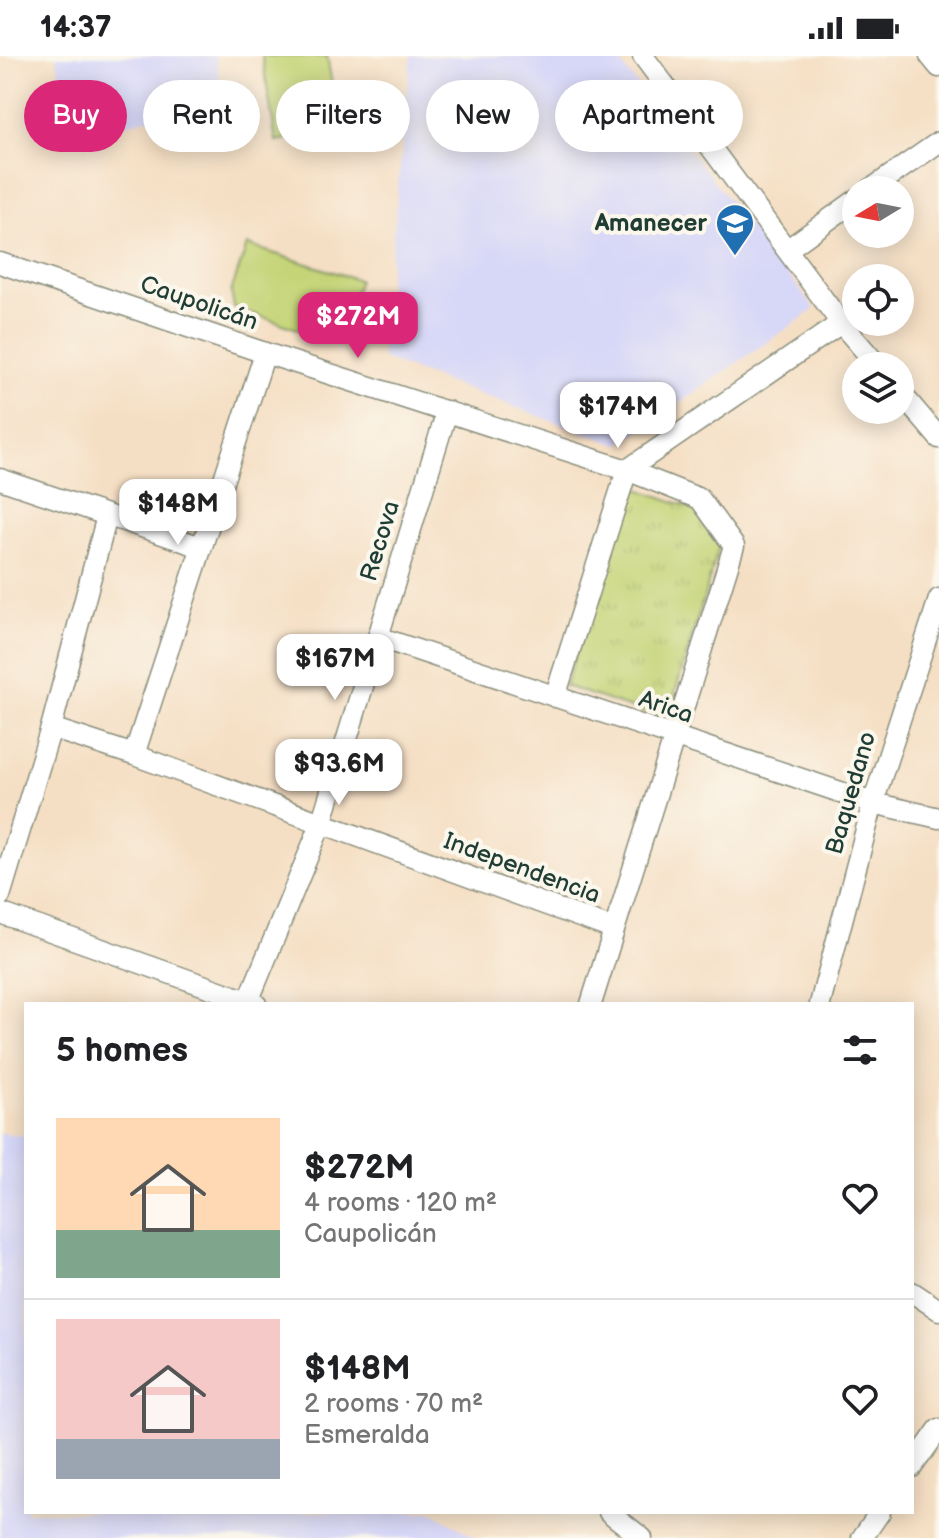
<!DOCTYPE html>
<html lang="en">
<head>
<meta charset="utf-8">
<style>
  :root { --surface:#fff; --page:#f2f2f2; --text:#202124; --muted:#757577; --line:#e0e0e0; --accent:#db2777 }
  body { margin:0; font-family:"Balsamiq Sans",sans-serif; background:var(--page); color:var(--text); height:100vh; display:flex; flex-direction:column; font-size:30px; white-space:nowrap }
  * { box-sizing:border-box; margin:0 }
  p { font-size:26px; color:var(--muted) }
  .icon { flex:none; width:44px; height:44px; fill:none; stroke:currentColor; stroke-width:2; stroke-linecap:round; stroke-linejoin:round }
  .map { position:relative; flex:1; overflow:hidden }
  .details { position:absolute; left:24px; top:946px; width:890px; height:512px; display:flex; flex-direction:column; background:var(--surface); border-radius:0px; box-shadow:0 4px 20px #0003 }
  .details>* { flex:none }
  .banner { position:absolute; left:24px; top:24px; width:892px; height:72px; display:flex; gap:16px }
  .needle { width:52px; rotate:260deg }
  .controls { position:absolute; left:842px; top:120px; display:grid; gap:16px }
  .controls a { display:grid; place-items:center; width:72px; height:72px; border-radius:50%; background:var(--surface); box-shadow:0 4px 20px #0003; font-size:40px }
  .price { position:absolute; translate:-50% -68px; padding:0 18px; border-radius:16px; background:#fff; color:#222; font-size:26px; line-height:52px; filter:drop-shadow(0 2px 4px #0008) }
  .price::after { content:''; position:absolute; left:50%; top:48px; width:24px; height:18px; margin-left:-12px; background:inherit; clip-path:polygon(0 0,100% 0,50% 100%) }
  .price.active { background:var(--accent); color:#fff }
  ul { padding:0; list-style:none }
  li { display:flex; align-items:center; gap:24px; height:200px; padding:0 32px }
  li+li { border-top:2px solid var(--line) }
  li span { display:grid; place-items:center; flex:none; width:224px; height:160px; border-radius:0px; color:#555 }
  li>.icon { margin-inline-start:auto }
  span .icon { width:96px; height:96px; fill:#fffc; stroke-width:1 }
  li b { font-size:34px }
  h2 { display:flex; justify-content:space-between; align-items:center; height:96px; padding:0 32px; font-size:34px }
  .tag { padding:0 28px; border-radius:36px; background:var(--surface); box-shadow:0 4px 20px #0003; font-size:28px; line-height:72px }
  .tag.active { background:var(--accent); color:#fff }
  .status { display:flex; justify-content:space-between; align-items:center; height:56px; padding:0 40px; background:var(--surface); direction:ltr }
  .status svg { height:22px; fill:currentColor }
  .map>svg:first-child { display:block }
</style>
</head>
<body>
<div class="status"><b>14:37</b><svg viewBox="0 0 49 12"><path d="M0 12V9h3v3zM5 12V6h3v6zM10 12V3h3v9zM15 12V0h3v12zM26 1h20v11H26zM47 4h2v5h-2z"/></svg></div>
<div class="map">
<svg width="939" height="1482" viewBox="0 0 939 1482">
  <defs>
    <pattern id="park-tufts" width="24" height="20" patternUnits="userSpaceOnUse" patternTransform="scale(2)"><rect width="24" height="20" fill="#c5d477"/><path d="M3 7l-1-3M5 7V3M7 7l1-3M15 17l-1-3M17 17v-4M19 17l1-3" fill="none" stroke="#a9b768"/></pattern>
  </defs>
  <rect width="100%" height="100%" fill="#fbf7ec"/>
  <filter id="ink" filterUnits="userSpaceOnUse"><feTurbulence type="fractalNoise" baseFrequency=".0125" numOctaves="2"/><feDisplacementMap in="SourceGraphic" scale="16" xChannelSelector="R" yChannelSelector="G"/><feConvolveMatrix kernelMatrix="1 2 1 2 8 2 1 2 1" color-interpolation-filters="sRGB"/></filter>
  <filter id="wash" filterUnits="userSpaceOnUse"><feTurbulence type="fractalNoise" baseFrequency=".006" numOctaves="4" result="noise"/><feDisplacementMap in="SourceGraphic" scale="32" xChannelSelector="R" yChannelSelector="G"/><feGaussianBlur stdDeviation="1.8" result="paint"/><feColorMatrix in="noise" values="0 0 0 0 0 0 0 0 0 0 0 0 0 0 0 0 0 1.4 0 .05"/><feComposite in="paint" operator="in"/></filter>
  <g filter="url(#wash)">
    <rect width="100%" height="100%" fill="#f5dfc4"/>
    <path fill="#d7d7f8" d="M56 0H215L225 45 72 80Z
      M411 0H615L815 253 618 389 381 302Z
      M0 1077 26 1080V1456H433L476 1482H0Z"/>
    <path fill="#c5d477" stroke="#728856" stroke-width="2" d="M262 0H327L340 74 276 85Z
      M247 189 359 224 337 287 234 251 231 236Z"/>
    <path fill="url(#park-tufts)" stroke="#728856" stroke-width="2" d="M630 430 695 453 719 491 669 657 661 662 565 630Z"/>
  </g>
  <g filter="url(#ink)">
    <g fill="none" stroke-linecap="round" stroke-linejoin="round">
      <defs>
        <path id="minor" d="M643 0 841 267 878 310
          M930 0 939 11
          M870 134 939 86
          M788 193 856 144
          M0 207 265 297 627 414 700 443 734 490 591 948
          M900 336 939 382
          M0 423 201 491
          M378 581 873 747 939 762
          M555 641 627 414 841 267
          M51 672 134 699 613 873
          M134 699 265 297
          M0 840 51 672 107 460
          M0 857 256 948
          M248 946 321 768 447 355
          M820 948 873 747 939 543
          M912 1236 939 1254
          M912 1411 939 1373
          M609 1456 642 1482
          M862 1482 880 1456"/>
      </defs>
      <use href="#minor" stroke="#8a8e7c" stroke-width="23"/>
      <use href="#minor" stroke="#fff" stroke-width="20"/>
    </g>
  </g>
  <defs>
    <symbol id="school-pin" viewBox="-11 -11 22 30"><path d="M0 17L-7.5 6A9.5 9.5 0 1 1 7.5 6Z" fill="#1f6fb2" stroke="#fbf7ec"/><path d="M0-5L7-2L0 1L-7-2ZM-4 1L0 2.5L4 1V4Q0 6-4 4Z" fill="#fff"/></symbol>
  </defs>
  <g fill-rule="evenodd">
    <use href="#school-pin" x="713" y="145" width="44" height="60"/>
  </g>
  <g text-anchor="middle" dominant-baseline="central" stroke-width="8" stroke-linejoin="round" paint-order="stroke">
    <g font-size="24" font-weight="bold" fill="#1f3d34" stroke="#fbf7ec" text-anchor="end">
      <text x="707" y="167">Amanecer</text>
    </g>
    <g font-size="24" fill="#1f3d34" stroke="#fbf7ec">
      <text transform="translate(199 247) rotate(19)">Caupolicán</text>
      <text transform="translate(380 485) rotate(-73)">Recova</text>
      <text transform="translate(666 651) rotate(19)">Arica</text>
      <text transform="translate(851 737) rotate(-74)">Baquedano</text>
      <text transform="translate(522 812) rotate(20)">Independencia</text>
    </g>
  </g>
</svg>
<div class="controls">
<a><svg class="needle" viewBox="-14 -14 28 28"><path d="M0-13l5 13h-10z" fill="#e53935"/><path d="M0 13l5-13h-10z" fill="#757577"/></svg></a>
<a><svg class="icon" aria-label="locate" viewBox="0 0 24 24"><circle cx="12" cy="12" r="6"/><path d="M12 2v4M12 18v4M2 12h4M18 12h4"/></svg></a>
<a><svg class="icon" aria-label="layers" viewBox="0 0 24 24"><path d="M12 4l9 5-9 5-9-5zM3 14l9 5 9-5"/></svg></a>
</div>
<b class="price active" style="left:358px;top:304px">$272M</b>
<b class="price" style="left:618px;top:394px">$174M</b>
<b class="price" style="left:178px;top:491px">$148M</b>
<b class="price" style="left:335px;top:646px">$167M</b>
<b class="price" style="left:339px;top:751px">$93.6M</b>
<div class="banner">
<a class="tag active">Buy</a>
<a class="tag">Rent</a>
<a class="tag">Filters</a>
<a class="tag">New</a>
<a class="tag">Apartment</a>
</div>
<section class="details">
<h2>5 homes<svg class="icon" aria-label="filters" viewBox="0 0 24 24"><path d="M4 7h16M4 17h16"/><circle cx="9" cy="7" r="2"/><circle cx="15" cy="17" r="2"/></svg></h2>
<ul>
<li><span style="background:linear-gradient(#ffd9b3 70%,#7fa58c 0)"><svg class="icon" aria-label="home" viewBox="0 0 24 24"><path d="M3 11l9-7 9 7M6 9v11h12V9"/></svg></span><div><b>$272M</b><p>4 rooms · 120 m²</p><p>Caupolicán</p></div><svg class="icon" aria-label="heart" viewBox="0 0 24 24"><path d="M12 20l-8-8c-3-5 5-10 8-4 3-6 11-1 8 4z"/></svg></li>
<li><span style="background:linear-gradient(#f6c9c9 75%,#9aa5b1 0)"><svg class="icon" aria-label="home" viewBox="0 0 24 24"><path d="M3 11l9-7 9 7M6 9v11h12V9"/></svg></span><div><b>$148M</b><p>2 rooms · 70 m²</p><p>Esmeralda</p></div><svg class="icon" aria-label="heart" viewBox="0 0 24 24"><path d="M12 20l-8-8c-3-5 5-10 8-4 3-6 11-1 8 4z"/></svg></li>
</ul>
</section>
</div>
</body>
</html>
